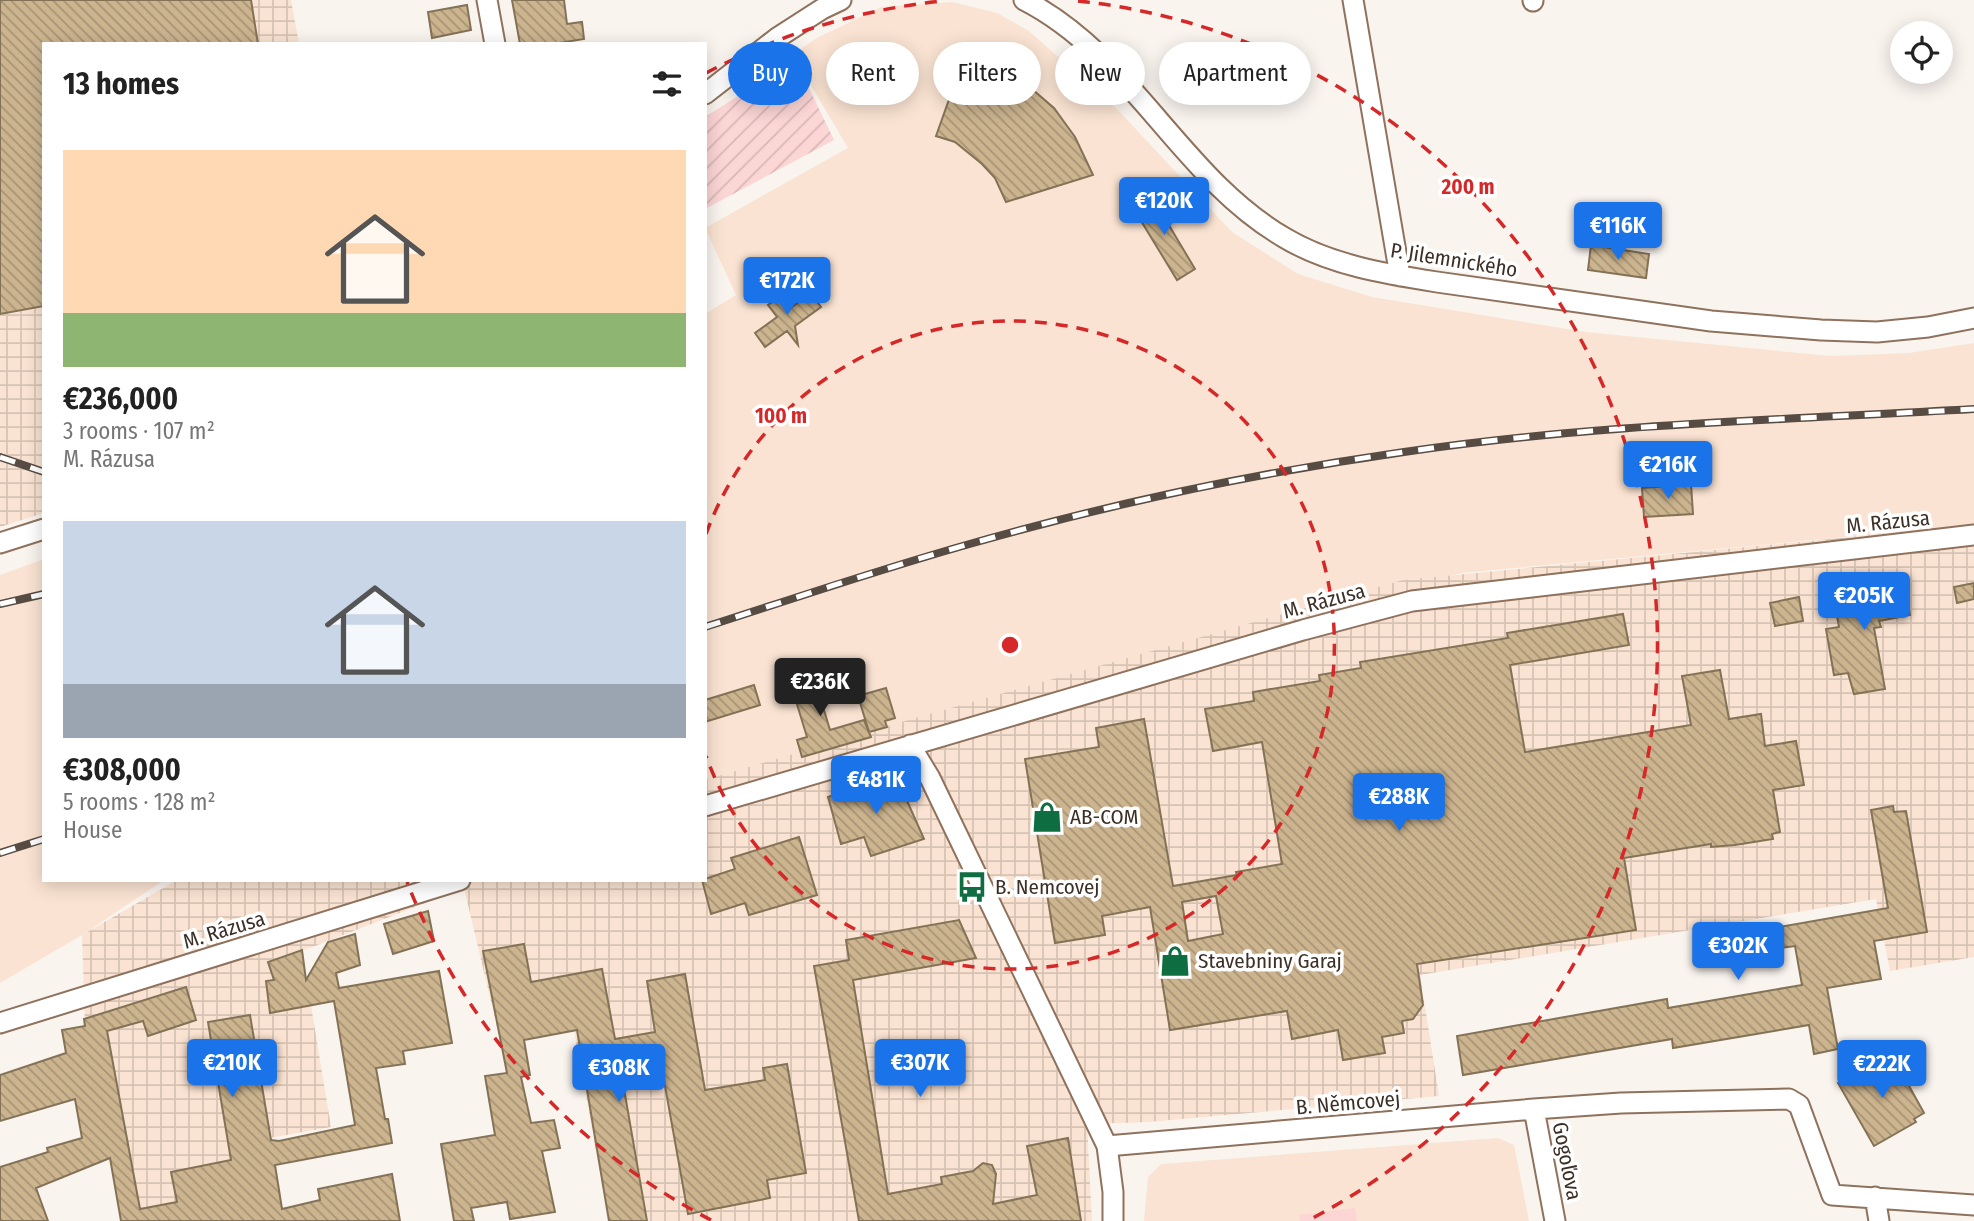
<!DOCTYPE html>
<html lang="en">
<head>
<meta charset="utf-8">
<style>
  :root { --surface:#fff; --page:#f6f6f6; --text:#222; --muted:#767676; --accent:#1a73e8 }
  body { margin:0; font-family:"Fira Sans Condensed",sans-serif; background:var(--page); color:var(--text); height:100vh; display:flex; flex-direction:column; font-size:26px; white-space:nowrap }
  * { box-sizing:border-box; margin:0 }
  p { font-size:23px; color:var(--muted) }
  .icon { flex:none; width:38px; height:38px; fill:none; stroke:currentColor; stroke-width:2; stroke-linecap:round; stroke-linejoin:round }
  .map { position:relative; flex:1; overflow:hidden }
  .side { position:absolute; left:42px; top:42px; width:665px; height:840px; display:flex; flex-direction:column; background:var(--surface); border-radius:0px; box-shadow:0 4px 18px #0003 }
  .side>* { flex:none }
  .guide { position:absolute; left:728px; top:42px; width:665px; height:63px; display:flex; gap:14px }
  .buttons { position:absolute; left:1890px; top:21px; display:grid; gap:14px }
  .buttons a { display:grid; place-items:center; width:63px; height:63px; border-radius:50%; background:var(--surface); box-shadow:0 4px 18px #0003; font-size:35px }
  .price { position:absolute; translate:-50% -60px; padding:0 16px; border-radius:7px; background:var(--accent); color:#fff; font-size:23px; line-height:46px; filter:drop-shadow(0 2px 4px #0008) }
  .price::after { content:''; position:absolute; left:50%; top:42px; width:21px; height:16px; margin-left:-10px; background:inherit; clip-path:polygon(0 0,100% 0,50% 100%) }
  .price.selected { background:#222; color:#fff }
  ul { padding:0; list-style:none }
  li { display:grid; align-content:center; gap:14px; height:371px; padding:0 21px }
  li span { display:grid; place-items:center; height:217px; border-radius:0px; color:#555 }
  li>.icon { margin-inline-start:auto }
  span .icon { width:126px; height:126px; fill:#fffc; stroke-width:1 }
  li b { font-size:30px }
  h2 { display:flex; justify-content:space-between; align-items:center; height:84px; padding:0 21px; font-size:30px }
  .chip { padding:0 24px; border-radius:32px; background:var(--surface); box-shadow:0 4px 18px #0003; font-size:24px; line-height:63px }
  .chip.selected { background:var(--accent); color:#fff }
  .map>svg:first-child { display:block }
</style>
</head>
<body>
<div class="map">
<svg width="1974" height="1221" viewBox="0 0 1974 1221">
  <defs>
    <pattern id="industrial-grid" width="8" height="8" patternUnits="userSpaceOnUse" patternTransform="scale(1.75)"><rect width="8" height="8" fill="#fae3d2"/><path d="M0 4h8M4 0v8" fill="none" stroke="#d7c3b4"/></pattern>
    <pattern id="garden-furrows" width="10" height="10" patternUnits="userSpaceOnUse" patternTransform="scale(1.75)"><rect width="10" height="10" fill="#fcd5d5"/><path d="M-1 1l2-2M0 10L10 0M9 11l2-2" fill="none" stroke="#d9b7b7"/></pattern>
    <pattern id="building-back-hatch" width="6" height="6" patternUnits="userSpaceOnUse" patternTransform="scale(1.75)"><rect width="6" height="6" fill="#ccb48f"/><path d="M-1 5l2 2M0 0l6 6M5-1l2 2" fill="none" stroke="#a79375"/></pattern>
  </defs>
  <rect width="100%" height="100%" fill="#faf4ef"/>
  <path fill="#fae3d2" d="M952 2 997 13 1029 31 1117 109 1232 232 1298 274 1372 297 1585 332 1830 356 1909 353 1974 343V525L1461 573 705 784V314L736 295 705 228 848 148 793 55 815 39 881 7Z
    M44 559V880H164L82 935 0 983V575Z
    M1498 1138 1514 1145 1529 1221H1144L1148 1177 1161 1164Z"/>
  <path fill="url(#industrial-grid)" d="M0 0H291L299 44H44V513L0 527Z
    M1974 525V957L1890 971 1876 899 1420 975 1439 1096 1148 1122 1087 1124 1092 1221H609L574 1031 501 1044 464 888 302 951 331 1127 270 1138 285 1221H122L85 1026 82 935 177 880H705V780L898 723 1403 580Z"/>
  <path fill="url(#garden-furrows)" d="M793 55 834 140 705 209V117L754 86Z"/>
  <path fill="#fcd5d5" d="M1355 1208 1357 1221H1300L1299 1215Z"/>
  <path fill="url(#building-back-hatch)" stroke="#847256" stroke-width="2" fill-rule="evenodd" d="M0 0H251L258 44H44V306L0 314Z
    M512 0H564L567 24 582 22 584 39 553 44H520Z
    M467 5 471 30 432 38 428 12Z
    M967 49 1012 72 1054 108 1075 137 1093 175 1006 202 995 178 982 164 955 142 936 136Z
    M1151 195 1195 269 1177 280 1132 206Z
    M1591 245 1649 254 1646 278 1588 270Z
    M789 290 792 307 811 293 821 307 795 326 798 345 787 331 765 347 755 333 777 317 768 305Z
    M1691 484 1693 514 1644 517 1642 488Z
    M1893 578 1898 583 1904 582 1910 615 1879 621 1881 627 1874 628 1885 689 1854 694 1848 673 1834 675 1826 629 1839 627 1833 595 1873 588 1878 586 1882 581Z
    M1974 583V599L1957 603 1954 587Z
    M1799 597 1803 621 1775 626 1770 603Z
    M1623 614 1629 645 1510 665 1525 752 1691 725 1682 676 1720 670 1729 719 1761 714 1765 746 1796 741 1804 785 1773 790 1780 832 1772 834 1773 839 1735 845 1711 847V844L1624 858 1636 930 1417 964 1423 1005 1413 1019 1402 1021 1404 1033 1382 1037 1385 1053 1343 1060 1338 1030 1292 1039 1287 1011 1170 1030 1150 907 1102 916 1105 935 1055 943 1025 759 1099 747 1096 728 1144 719 1173 886 1237 875 1236 872 1282 864 1262 742 1213 751 1205 709 1254 701 1253 692 1320 681 1319 675 1361 668 1360 662 1508 638 1507 633ZM1216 896 1223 934 1188 941 1182 902Z
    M811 667 830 730 864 720 871 737 802 757 797 740 807 737 788 675Z
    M754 685 760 705 705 722V700Z
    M886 688 895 718 885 721 887 727 869 732 858 696Z
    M896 776 924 839 871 856 864 837 841 844 828 797Z
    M1893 806 1894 812 1906 811 1927 932 1874 941 1881 979 1827 988 1838 1049 1814 1054 1809 1025 1673 1048 1672 1039 1463 1075 1457 1036 1667 999 1668 1008 1802 985 1795 946 1765 950 1762 930 1888 908 1871 810Z
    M799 837 817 895 749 915 745 903 711 914 702 880 735 869 731 858Z
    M428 911 434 941 393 954 384 924Z
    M959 920 976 958 853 980 888 1194 942 1184 941 1177 973 1171 983 1163 992 1165 996 1174 993 1204 1037 1195 1027 1146 1068 1138 1081 1221H859L814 966 849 960 846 940Z
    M355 934 360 965 336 973 339 988 439 971 452 1043 403 1051 405 1064 376 1068 385 1119H388L392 1143 275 1165 282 1209 320 1200 318 1189 392 1174 400 1221H121L110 1158 36 1188 48 1221H0V1167L48 1152 47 1148 82 1138 75 1099 0 1121V1075L66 1053 62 1030 85 1026 84 1019 186 987 196 1020 148 1036 143 1021 107 1031 140 1209 177 1202 171 1172 231 1160 208 1022 250 1015 271 1140 279 1141 355 1125 334 1001 270 1013 266 981 274 980 268 962 302 950 306 980 328 942Z
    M524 944 531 982 602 969 615 1039 655 1032 647 981 685 974 705 1090 765 1080 763 1068 787 1064 806 1173 767 1180 770 1198 688 1214 660 1058 620 1066 647 1221H609L577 1030 524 1040 530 1075 521 1077 531 1123 554 1120 560 1148 542 1151 555 1212 510 1219 507 1202 471 1208 474 1221H454L441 1144 495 1135 485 1076 507 1073 483 951Z
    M1893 1057 1924 1113 1914 1119 1916 1122 1874 1146 1838 1083 1881 1060 1883 1063Z"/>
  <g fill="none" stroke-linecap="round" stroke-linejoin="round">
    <defs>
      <path id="minor" d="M487 0 495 44
        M1024 0C1132 55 1181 178 1285 238 1330 265 1386 274 1437 282L1711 321 1821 330 1877 332 1928 327 1974 318
        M1353 0 1400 276
        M1533 0V1
        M705 94 777 38 822 9 841 0
        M0 543 44 529
        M910 745 930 778 1107 1146 1113 1192V1221
        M705 806 1303 630 1412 601 1974 535
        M0 1023 460 880
        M1534 1109 1555 1221
        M1107 1146 1534 1109 1621 1103 1789 1099 1799 1105 1832 1195 1974 1205
        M1875 1197 1879 1221"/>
    </defs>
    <use href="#minor" stroke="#8e725d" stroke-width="23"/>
    <use href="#minor" stroke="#fff" stroke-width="19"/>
    <defs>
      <path id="rail" d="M0 457 44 472
        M0 604 44 594
        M705 627C792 599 878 570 966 545 1109 504 1256 473 1404 452 1592 424 1784 420 1974 409
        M0 853 44 839"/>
    </defs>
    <use href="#rail" stroke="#574c44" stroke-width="8"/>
    <use href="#rail" stroke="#fff" stroke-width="5" stroke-dasharray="16" stroke-linecap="butt"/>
  </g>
  <g fill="none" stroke="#d62828" stroke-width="3.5" stroke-dasharray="12 9">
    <path d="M706 534A324 324 0 1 1 706 756"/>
    <path d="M711 1220A648 648 0 0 1 407 882M706 73A648 648 0 0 1 942 1M1078 1A648 648 0 0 1 1309 1220"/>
  </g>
  <defs>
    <symbol id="shop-bare" viewBox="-9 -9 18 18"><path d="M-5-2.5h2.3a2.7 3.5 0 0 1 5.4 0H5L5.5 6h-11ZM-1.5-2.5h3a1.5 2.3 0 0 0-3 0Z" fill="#0f6d42" stroke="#fff" stroke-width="2.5" paint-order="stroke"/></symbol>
    <symbol id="bus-bare" viewBox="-9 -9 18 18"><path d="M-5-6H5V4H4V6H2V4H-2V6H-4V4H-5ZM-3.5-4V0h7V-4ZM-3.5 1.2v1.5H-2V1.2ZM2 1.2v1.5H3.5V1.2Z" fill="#0f6d42" stroke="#fff" stroke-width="2.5" paint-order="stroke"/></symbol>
  </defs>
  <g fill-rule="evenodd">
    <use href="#shop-bare" x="1025" y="795" width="44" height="44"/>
    <use href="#bus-bare" x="950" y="865" width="44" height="44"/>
    <use href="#shop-bare" x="1153" y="939" width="44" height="44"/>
  </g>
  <g text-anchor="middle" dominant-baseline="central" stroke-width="7" stroke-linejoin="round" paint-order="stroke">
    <g font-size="21" fill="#3b2f26" stroke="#fff">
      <text transform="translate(1454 260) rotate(9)">P. Jilemnického</text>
      <text transform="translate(1888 522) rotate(-6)">M. Rázusa</text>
      <text transform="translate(1324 601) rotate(-15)">M. Rázusa</text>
      <text transform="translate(224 930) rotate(-17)">M. Rázusa</text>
      <text transform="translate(1348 1103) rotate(-5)">B. Němcovej</text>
      <text transform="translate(1567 1161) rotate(79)">Gogoľova</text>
    </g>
    <g font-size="21" fill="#3b2f26" stroke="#fff" text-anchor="start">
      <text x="1070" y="817">AB-COM</text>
      <text x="995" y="887">B. Nemcovej</text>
      <text x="1198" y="961">Stavebniny Garaj</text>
    </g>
  </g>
  <circle cx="1010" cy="645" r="10" fill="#d62828" stroke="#fff" stroke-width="3.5"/>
  <g font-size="21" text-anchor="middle" font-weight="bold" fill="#d62828" stroke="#fff" stroke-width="7" stroke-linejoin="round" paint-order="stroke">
    <text x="1468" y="194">200 m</text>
    <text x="781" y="423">100 m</text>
  </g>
</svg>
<div class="buttons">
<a><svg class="icon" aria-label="locate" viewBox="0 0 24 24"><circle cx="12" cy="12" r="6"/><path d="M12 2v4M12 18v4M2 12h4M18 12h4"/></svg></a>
</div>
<b class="price" style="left:1164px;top:237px">€120K</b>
<b class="price" style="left:1618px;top:262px">€116K</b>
<b class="price" style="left:787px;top:317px">€172K</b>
<b class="price" style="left:1668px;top:501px">€216K</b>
<b class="price" style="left:1864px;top:632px">€205K</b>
<b class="price selected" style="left:820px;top:718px">€236K</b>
<b class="price" style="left:876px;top:816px">€481K</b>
<b class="price" style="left:1399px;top:833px">€288K</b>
<b class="price" style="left:1738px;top:982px">€302K</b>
<b class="price" style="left:232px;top:1099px">€210K</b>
<b class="price" style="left:920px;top:1099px">€307K</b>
<b class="price" style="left:1882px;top:1100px">€222K</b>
<b class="price" style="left:619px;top:1104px">€308K</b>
<div class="guide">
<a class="chip selected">Buy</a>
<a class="chip">Rent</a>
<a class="chip">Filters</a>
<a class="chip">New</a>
<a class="chip">Apartment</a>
</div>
<section class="side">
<h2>13 homes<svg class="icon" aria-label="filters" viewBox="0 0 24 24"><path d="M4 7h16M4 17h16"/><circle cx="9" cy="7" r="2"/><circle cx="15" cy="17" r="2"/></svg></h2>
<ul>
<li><span style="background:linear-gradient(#ffd9b3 75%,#8fb573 0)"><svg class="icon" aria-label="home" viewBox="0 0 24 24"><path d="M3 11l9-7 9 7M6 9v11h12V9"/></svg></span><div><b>€236,000</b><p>3 rooms · 107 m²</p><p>M. Rázusa</p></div></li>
<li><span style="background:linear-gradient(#c9d6e8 75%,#9aa5b1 0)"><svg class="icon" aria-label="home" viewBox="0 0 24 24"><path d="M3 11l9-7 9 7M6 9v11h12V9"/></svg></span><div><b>€308,000</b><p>5 rooms · 128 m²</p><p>House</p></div></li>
</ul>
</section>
</div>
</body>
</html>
